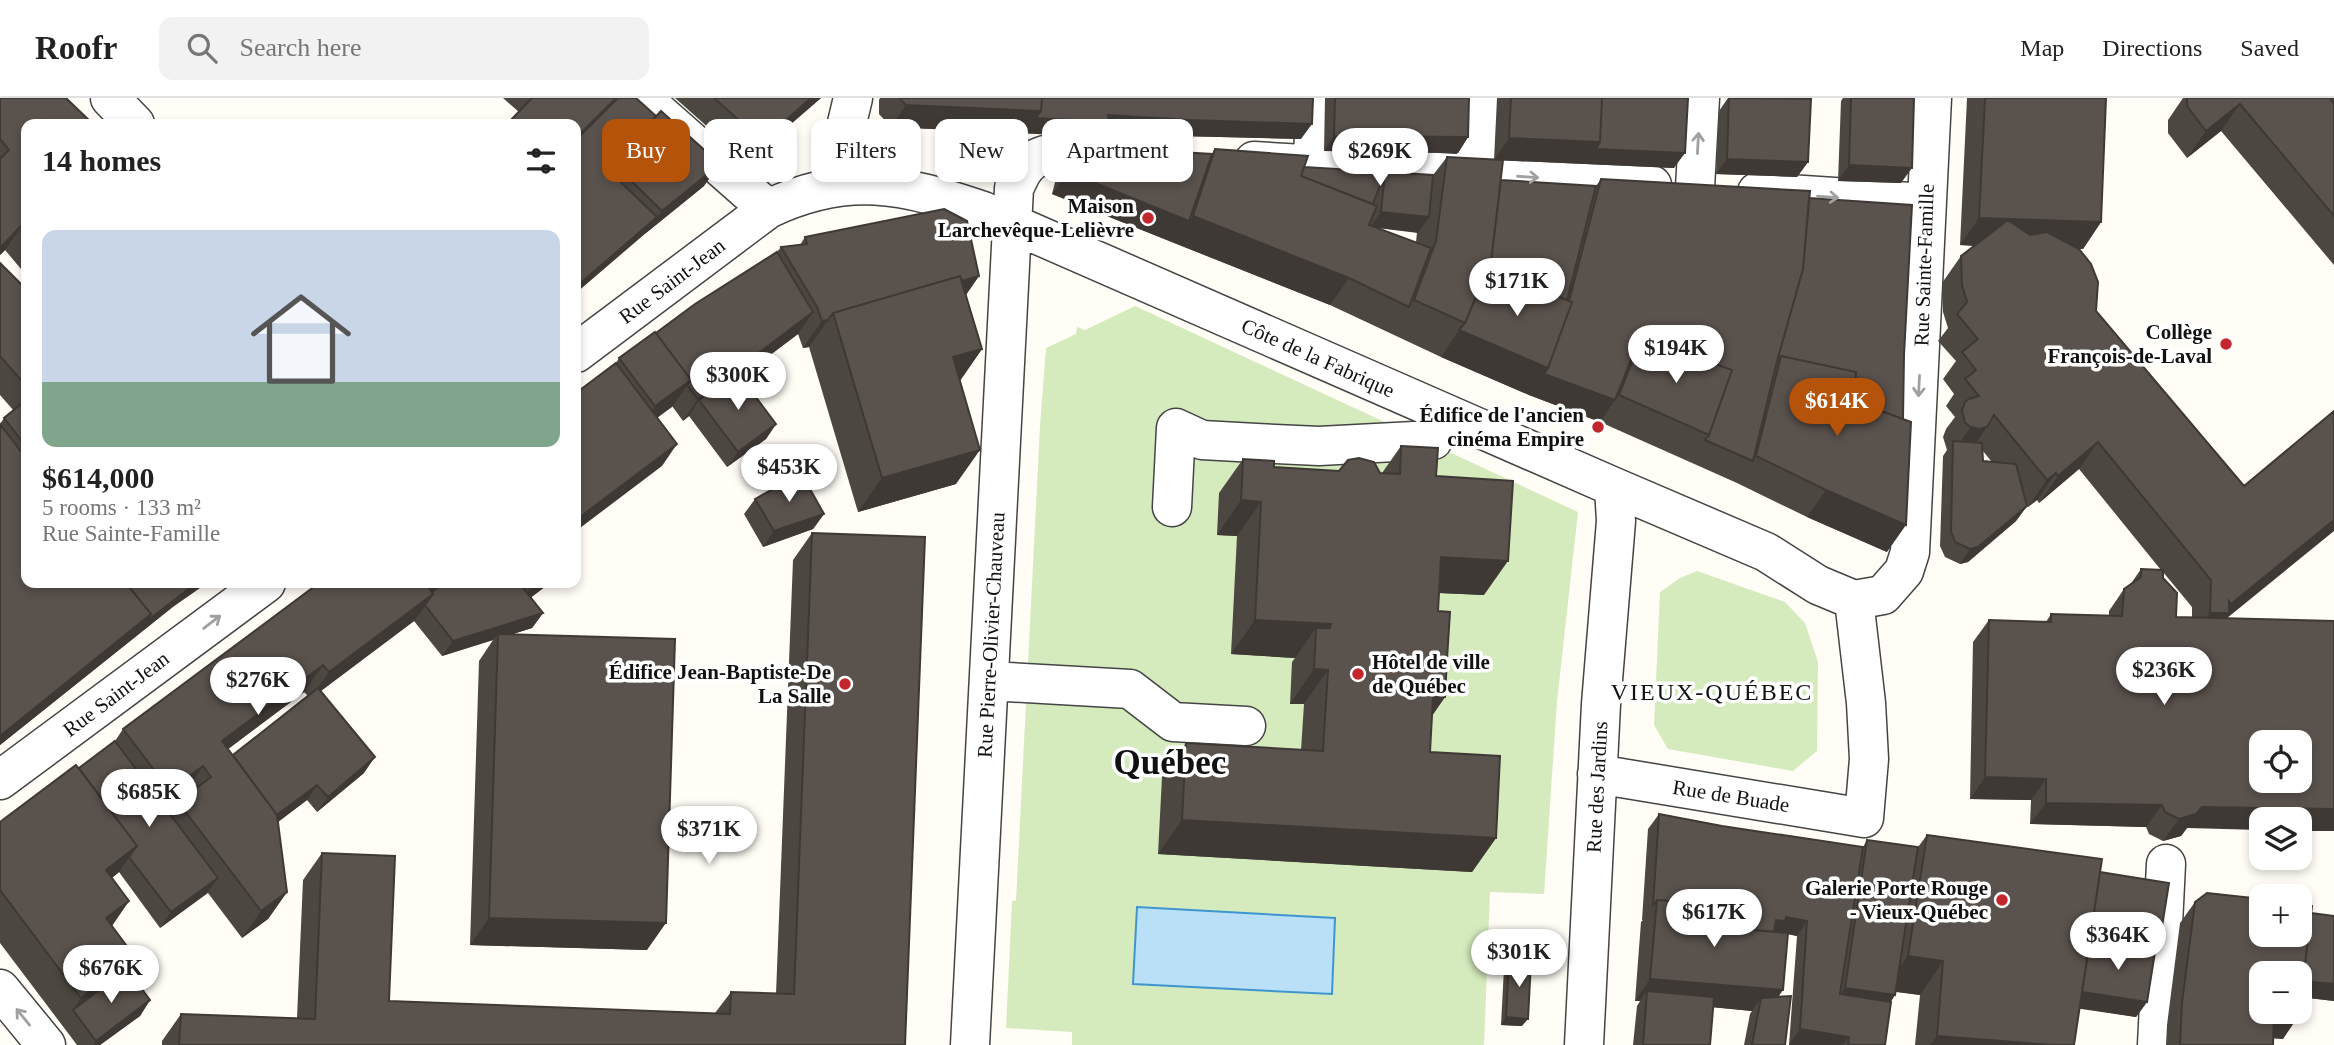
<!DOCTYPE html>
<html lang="en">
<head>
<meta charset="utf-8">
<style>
  :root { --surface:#fff; --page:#f2f2f2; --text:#222; --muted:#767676; --line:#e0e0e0; --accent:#b45309 }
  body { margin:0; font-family:Georgia,serif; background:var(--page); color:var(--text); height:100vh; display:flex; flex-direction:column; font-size:26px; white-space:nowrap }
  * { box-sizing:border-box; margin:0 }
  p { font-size:23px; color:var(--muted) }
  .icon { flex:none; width:38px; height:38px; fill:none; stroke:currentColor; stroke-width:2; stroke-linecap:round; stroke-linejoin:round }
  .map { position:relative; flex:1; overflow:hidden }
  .side { position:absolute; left:21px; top:21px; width:560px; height:469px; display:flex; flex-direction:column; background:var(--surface); border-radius:14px; box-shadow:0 4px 10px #0003 }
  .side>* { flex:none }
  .hud { position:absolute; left:602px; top:21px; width:665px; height:63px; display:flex; gap:14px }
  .buttons { position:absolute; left:2249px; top:632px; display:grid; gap:14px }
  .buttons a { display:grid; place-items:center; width:63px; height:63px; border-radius:14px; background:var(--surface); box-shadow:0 4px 10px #0003; font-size:35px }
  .price { position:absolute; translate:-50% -60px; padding:0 16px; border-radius:24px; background:#fff; color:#222; font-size:23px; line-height:46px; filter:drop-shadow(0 2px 4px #0008) }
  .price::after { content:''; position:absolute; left:50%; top:42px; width:21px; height:16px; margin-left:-10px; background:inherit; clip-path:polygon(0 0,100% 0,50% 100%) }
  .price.active { background:var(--accent); color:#fff }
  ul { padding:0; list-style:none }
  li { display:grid; align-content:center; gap:14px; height:371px; padding:0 21px }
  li+li { border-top:2px solid var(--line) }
  li span { display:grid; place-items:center; height:217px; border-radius:14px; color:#555 }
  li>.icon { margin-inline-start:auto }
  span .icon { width:126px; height:126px; fill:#fffc; stroke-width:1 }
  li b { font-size:30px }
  h2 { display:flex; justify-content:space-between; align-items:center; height:84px; padding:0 21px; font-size:30px }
  .chip { padding:0 24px; border-radius:14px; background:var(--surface); box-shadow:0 4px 10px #0003; font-size:24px; line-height:63px }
  .chip.active { background:var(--accent); color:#fff }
  header { display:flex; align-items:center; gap:42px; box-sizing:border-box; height:98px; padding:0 35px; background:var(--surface); border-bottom:2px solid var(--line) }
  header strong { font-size:33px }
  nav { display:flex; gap:38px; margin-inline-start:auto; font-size:24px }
  .search { width:490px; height:63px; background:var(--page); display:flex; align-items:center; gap:18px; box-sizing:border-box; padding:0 24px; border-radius:14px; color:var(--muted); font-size:26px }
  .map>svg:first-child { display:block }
</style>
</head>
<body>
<header>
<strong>Roofr</strong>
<div class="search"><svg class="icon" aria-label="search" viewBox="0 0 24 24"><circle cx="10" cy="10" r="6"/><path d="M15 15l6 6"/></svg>Search here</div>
<nav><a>Map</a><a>Directions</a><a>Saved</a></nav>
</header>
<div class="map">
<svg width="2334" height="947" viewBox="0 0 2334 947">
  <rect width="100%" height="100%" fill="#fffdf5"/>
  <path fill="#d5ebbd" d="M1135 208 1578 414 1557 604 1544 796 1490 794 1484 947H1072V934L1006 930 1012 803H1016L1040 328 1046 250 1076 236 1077 229 1085 232Z
    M1697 473 1785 504 1805 525 1818 564 1817 653 1793 673 1668 651 1654 627 1660 494 1680 480Z"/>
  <path fill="#b9e0f7" stroke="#3f96cf" stroke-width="2" d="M1137 809 1335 820 1332 896 1133 886Z"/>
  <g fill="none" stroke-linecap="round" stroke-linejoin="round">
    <defs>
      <path id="minor" d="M110 0 135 26
        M642 0 768 111
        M1254 63 1652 87
        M1313 66 1315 0
        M1475 76 1479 0
        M851 87 847 25 853 0
        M1695 90 1700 0
        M1757 94 1926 105
        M576 255 768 111C848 73 903 86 983 113L1614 389 1766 454 1818 487 1854 502
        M1172 409 1176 330 1202 342 1256 345 1319 348 1433 342 1445 316
        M1854 502 1883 497 1904 473 1910 454 1932 0
        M989 583 1130 591 1173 624 1246 628
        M1597 676 1864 720 1869 661 1866 605 1854 502
        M0 682 266 485
        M0 891 46 947
        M970 947 1014 90C1018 83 1020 76 1025 70 1042 46 1095 55 1121 56
        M1584 947 1601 606 1616 423 1614 389
        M2157 947 2166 766"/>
    </defs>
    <use href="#minor" stroke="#444" stroke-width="41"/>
    <use href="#minor" stroke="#fff" stroke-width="38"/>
  </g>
  <path fill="#4d4742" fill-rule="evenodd" d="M0 0 26 26V177L5 152 0 157Z
    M503 0H636L704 88 646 135 576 26 519 14Z
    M675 0H821L747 64Z
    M880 0H1313L1301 41 1179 38 1101 32 1097 39 891 29 879 16V2Z
    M1325 0H1469L1468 39 1458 55 1324 53Z
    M1497 0H1688L1674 70 1494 62 1501 82 1596 88 1601 81 1809 100 1887 454 1807 419 1737 385 1600 324 1529 297 1441 259 1330 207 1052 96 1059 69 1075 48 1212 56 1215 51 1304 69 1433 77 1447 59 1494 62ZM1378 130 1417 134 1416 144Z
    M1728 0H1789L1808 64 1797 79 1716 76 1719 13Z
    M1843 0H1914L1901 85 1838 83 1841 3Z
    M1967 0H2106L2101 124 2083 151H2079L2096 213 2244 388 2334 313 2227 520 2334 523V733H2300V721L2187 730 2181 738 2163 743 2149 736 2146 729 2030 726 2031 702 1970 701 1973 544 1989 522 2046 524 2051 516 2109 518V513L2124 491 2130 487 2141 471 2161 472 2079 371 2039 405 2037 402 2028 409 2026 406 2027 408 2016 423 1968 464 1960 466 1945 459 1940 448 1943 358 1947 352 1943 339 1946 331 1955 319 1946 308 1954 296 1943 281 1956 263 1938 243 1948 230 1943 214 1942 185 1961 158 1974 148 1960 147ZM1983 353 1987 358 1992 364 1983 363ZM2163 474 2192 509V520L2176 519 2163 480Z
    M2183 0H2334V167L2221 33 2187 60 2168 35V22Z
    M805 139 979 178 966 197 982 251 960 283 956 386 858 414 809 249 803 250 798 236 741 279 776 326 766 341 727 369 689 318 683 323 672 308 657 320 662 368 616 265 619 260 777 154 781 149 800 147Z
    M0 165 26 191V485H207L174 508 0 647V326L4 320 14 313 0 297Z
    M1401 348 1436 378 1484 497 1439 495 1438 513 1445 599 1432 618 1430 654 1496 740 1472 774 1158 756 1162 679 1186 645 1301 652 1304 606H1290L1292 564 1295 560 1231 556 1237 438 1217 437 1219 395 1243 361 1274 369 1382 375Z
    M755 401 824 416 813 431 763 449 744 416Z
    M812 435 905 947H162V943L181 916 297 920 303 782 322 755 389 903 715 915 731 894 776 896 793 462Z
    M319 485H550L531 499 543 515 532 530 513 536 647 852 470 847 479 563 493 542 442 558 414 523 321 593 364 675 317 714 307 702 278 724 287 794 268 821 242 840 208 795 160 830 119 774 112 780 129 803 112 828 135 859 127 871 150 902 140 918 100 947H77L0 845V724L79 670 115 643 123 631ZM304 594 308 598 233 657 228 651ZM184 695 186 698 178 704 170 716 165 709Z
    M1659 716 1722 728 1863 749 1867 742 1918 749 1927 737 2100 774 2155 854 2147 904 2136 919 2080 910 2074 947H1915L1920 897 1896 894 1891 904 1885 947H1789L1797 838 1788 836 1779 899 1785 947H1744L1750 916 1752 913 1713 909 1710 947H1633L1637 908 1640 903H1635L1641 824 1643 822H1642L1648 731Z
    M2195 804 2311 815 2334 903 2301 899 2283 941 2273 940V947H2166L2167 927 2180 825Z
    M1509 862 1522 928 1501 927 1504 870Z"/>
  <path fill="#3f3936" d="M616 0H621L576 46V40Z
    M811 0H821L747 64 762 43Z
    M2240 6 2221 33 2187 60 2206 33Z
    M906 7 1041 13 1025 35 891 29Z
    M1108 17 1312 26 1301 41 1179 38 1101 32 1097 39 1025 35 1036 20Z
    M1334 38 1468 39 1458 55 1324 53Z
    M1509 40 1600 44 1585 66 1494 62Z
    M1596 51 1685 55 1674 70 1585 66Z
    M1727 61 1808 64 1797 79 1716 76Z
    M720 66 704 88 646 135 576 195V189L657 119 662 113Z
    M1849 67 1912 70 1901 85 1838 83Z
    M1068 74 1189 123 1174 145 1052 96Z
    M1381 114 1429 119 1418 135 1370 129Z
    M1193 118 1349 180 1330 207 1174 145Z
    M1979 120 2101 124 2083 151 1960 147Z
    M20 131 5 152 0 157V150Z
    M979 178 960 205 834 220Z
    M813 214 798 236 703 307 699 302 689 318 683 323 698 301Z
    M828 222 809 249 803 250 822 223Z
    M1459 232 1548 270 1615 302 1600 324 1529 297 1441 259Z
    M982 251 958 285 953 259Z
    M691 282 672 309 636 335 655 308Z
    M776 326 766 341 727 369 738 354Z
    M1971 329H1987L1968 356 1953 354Z
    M2098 344 2079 371 2039 405 2058 378Z
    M677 346 662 368 576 433V422Z
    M980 352 956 386 858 414 882 380Z
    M2056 375 2037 402 2028 409 2047 382Z
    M1826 392 1906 427 1887 454 1807 419Z
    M1241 402 1261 404 1237 438 1217 437Z
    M2027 408 2016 423 1968 464 1960 466 1970 451Z
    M824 416 813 431 763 449 774 433Z
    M2334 422V433L2221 525 2191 542 2210 515H2225L2231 506Z
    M1441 459 1508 463 1484 497 1417 494Z
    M196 485H207L174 508 0 647V638L151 516Z
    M436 485H453L428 504 414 523 310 601 329 574Z
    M534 485H550L516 511Z
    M543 515 532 530 497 541 498 536 493 542 442 558 453 543Z
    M1255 522 1331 526 1315 549 1316 530 1295 560 1231 556Z
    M323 567 304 594 203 670 222 643Z
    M1314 571 1328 572 1304 606H1290Z
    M1433 599H1445L1421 633Z
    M375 659 364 675 317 714 328 699Z
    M203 668 184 695 151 720 170 693Z
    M1985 679 2046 681 2031 702 1970 701Z
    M317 687 307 702 258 739 269 723Z
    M2046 705 2162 707 2146 729 2030 726Z
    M2202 709 2334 711V733H2300V721H2261V732L2187 730 2181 738 2163 743 2179 721Z
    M1182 722 1496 740 1472 774 1158 756Z
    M137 748 118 775 87 799 106 772Z
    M218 780 207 795 160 830 171 814Z
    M287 794 268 821 242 840 261 813Z
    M129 803 110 830 106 820Z
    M1786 819 1807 823 1797 838 1777 834 1774 839 1776 822Z
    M489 820 666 825 647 852 470 847Z
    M2084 835 2159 847 2144 869 2077 858Z
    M1908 858 1943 863 1920 897 1884 892Z
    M135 859 116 886 73 912 81 900Z
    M1650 881 1783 892 1768 914 1761 900 1752 913 1646 903 1647 893 1640 903H1635Z
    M2300 882 2334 886V903L2300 899Z
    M1845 890 1895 897 1880 919 1830 911Z
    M2072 892 2147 904 2136 919 2061 908Z
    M150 902 140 918 100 947H93L96 943Z
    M2274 917 2298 919 2283 941 2259 939Z
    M1506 919 1528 921 1522 928 1501 927Z
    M1800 931 1849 939 1843 947H1789Z
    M1937 938 2052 947H1930Z"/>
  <path fill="#5a524d" stroke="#3f3936" stroke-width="2" fill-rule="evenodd" d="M0 0H66L93 26H26V123L0 150V61L9 52 0 41Z
    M532 0H616L576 40V26H507Z
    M618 0H636L656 18 613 65V66L608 72 657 119 576 189V42Z
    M714 0H811L762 43Z
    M899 0H1042L1041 13 906 7Z
    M1042 0H1313L1312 26 1190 22 1108 17V24L1036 20 1041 13Z
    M1335 0H1469L1468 39 1334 38Z
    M1511 0H1602L1600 44 1509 40Z
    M1602 0H1688L1685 55 1596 51 1600 44Z
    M1729 0 1811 1 1808 64 1727 61Z
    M1851 0H1914L1912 70 1849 67Z
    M1985 0H2106L2101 124 1979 120Z
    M2187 0H2334L2331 2 2334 6V118L2240 6 2206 33 2187 8Z
    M661 13 720 66 662 113 613 65Z
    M1075 48 1212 56 1189 123 1068 74Z
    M1215 51 1308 58 1301 78 1377 108 1369 127 1431 150 1409 209 1349 180 1193 118Z
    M1447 59 1503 62 1491 164 1465 225 1414 202 1436 143Z
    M1304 69 1385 74 1433 77 1429 119 1381 114 1385 74 1373 106 1301 78Z
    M1601 81 1810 93 1803 171 1777 263 1753 363 1705 342 1709 337 1732 272 1642 239 1638 244 1615 302 1544 276 1548 270 1572 204 1569 203Z
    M1501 82 1596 88 1567 202 1487 172 1491 164Z
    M1809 100 1912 107 1904 257 1903 321 1854 303 1856 274 1781 258 1777 263 1803 171Z
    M944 111 967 123 979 178 962 183 960 178 833 215 828 222 822 223 817 209 781 149 807 146 805 139Z
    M2008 122 2030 137 2047 134 2079 151 2091 166 2098 184 2096 213 2244 388 2334 313V422L2231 506 2229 503V515H2210L2211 482 2098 344 2058 378 2056 375 2047 382 1994 317 1987 329 1979 331 1971 329 1965 325 1962 312 1965 304 1969 301 1979 298 1965 281 1976 272 1962 254 1978 241 1957 216 1967 204 1962 187 1961 158Z
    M777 154 813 214 698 301 687 287 691 282 656 235 695 206Z
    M0 165 26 191V288L0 258Z
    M1487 172 1572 204 1548 270 1459 232 1465 225Z
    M960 178 982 251 953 259 980 352 882 380 833 215Z
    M655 234 691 282 655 308 619 260Z
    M1642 239 1732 272 1709 337 1619 297Z
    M1781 258 1856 274 1854 303 1911 324 1906 427 1826 392 1756 358Z
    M616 265 677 346 576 422V295Z
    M737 274 776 326 738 354 699 302Z
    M26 302V348L4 320Z
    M0 326 26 360V485H126L151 516 0 638Z
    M1953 343 1982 345 1983 363 2016 366 2027 408 1978 449 1970 451 1955 444 1951 433Z
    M1401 348 1438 350 1436 378 1513 383 1508 463 1441 459 1438 513 1450 514 1447 561 1445 599H1433L1430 654 1500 658 1496 740 1182 722 1186 645 1323 653 1328 572 1314 571 1316 530H1330L1331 526 1255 522 1261 404 1241 402 1243 361 1274 363V369L1339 373 1348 362 1359 360 1374 364 1380 375 1400 376Z
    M801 375 824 416 774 433 755 401Z
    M812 435 925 439 905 947H179L181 916 315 921 322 755 395 758 389 903 730 916 731 894 794 896Z
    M2141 471 2163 472V480L2177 495 2176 519 2334 523V711L2202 709 2196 716 2179 721 2165 714 2162 707 2046 705V681L1985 679 1989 522 2051 524V516L2122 518 2124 491 2141 479ZM2261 644H2300V682H2261Z
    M126 485H196L147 523 151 516Z
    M319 485H436L429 490 433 496 329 574 323 567 222 643 277 717 287 794 261 813 178 704 211 679 203 668 170 693 123 631Z
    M443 485H519L543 515 453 543 425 507 433 496 432 494Z
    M498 536 675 541 666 825 489 820Z
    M318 590 375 659 328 699 317 687 277 717 233 657Z
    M115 643 218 780 171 814 129 759 137 748 79 670Z
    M76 667 137 748 106 772 129 803 106 820 135 859 81 900 0 792V724Z
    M1659 716 1722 728 1863 749 1840 896 1891 904 1885 947H1848L1849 939 1800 931 1807 823 1786 819 1785 823 1776 822 1774 834 1730 830 1731 808 1657 802 1653 807Z
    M1927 737 2102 761 2074 947H2052L1937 938 1943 863 1908 858Z
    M1867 742 1918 749 1895 897 1845 890Z
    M2100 774 2169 785 2159 847 2091 836Z
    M2207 795 2261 801V836H2300V806L2312 808 2300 908V875H2261V914H2299L2298 919 2274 917 2273 947H2180L2182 905 2195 804Z
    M1657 802 1731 808 1730 830 1788 835 1783 892 1650 881Z
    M2311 815 2334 818V886L2303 883Z
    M2090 843 2155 854 2147 904 2082 894Z
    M1509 862 1531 863 1528 921 1506 919Z
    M127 871 150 902 96 943 73 912Z
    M1647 893 1714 899 1710 947H1643Z
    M1791 898 1785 947H1752L1761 900Z"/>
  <defs><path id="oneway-shaft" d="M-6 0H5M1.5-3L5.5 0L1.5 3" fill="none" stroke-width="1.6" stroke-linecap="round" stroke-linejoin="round" transform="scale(1.75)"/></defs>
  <g stroke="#a0a0a0">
    <use href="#oneway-shaft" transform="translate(1698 45) rotate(-87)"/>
    <use href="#oneway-shaft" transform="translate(1528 79) rotate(4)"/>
    <use href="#oneway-shaft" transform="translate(1828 99) rotate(4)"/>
    <use href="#oneway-shaft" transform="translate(1919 288) rotate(93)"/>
    <use href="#oneway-shaft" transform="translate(212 524) rotate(-37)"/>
    <use href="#oneway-shaft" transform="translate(23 919) rotate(-129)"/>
  </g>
  <g fill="#c4262e" stroke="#fff" stroke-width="2.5">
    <circle cx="1148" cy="120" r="7"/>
    <circle cx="2226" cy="246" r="7"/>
    <circle cx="1598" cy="329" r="7"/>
    <circle cx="1358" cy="576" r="7"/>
    <circle cx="845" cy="586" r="7"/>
    <circle cx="2002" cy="802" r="7"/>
  </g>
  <g text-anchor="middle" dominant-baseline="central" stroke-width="7" stroke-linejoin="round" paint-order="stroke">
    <g font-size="21" font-weight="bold" fill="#111" stroke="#fff" text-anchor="end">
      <text x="1134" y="108">Maison<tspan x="1134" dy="24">Larchevêque-Lelièvre</tspan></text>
      <text x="2212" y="234">Collège<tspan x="2212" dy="24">François-de-Laval</tspan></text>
      <text x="1584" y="317">Édifice de l'ancien<tspan x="1584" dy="24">cinéma Empire</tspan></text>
      <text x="1372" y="564" text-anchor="start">Hôtel de ville<tspan x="1372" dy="24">de Québec</tspan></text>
      <text x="831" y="574">Édifice Jean-Baptiste-De<tspan x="831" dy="24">La Salle</tspan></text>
      <text x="1988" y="790">Galerie Porte Rouge<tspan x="1988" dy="24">- Vieux-Québec</tspan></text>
    </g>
    <g font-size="21" fill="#111" stroke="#fff">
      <text transform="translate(1924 167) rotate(-88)">Rue Sainte-Famille</text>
      <text transform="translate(672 183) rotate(-37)">Rue Saint-Jean</text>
      <text transform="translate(1318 260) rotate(24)">Côte de la Fabrique</text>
      <text transform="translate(991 537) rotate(-87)">Rue Pierre-Olivier-Chauveau</text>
      <text transform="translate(116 596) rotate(-37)">Rue Saint-Jean</text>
      <text transform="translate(1597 689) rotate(-87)">Rue des Jardins</text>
      <text transform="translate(1731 698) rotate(9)">Rue de Buade</text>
    </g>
    <g font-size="24" letter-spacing="2" fill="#111" stroke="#fff">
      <text x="1712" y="594">VIEUX-QUÉBEC</text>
    </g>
    <g font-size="35" font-weight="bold" fill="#111" stroke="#fff">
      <text x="1170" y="664">Québec</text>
    </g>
  </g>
</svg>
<div class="buttons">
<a><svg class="icon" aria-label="locate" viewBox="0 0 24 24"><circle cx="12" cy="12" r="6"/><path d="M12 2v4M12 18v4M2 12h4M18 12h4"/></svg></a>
<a><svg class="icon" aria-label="layers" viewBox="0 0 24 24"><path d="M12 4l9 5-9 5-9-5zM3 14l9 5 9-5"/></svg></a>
<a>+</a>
<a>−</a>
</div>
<b class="price" style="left:1380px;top:90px">$269K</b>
<b class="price" style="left:1517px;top:220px">$171K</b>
<b class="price" style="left:1676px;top:287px">$194K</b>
<b class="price" style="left:738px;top:314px">$300K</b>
<b class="price active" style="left:1837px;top:340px">$614K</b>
<b class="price" style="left:789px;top:406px">$453K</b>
<b class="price" style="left:2164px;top:609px">$236K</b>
<b class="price" style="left:258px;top:619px">$276K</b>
<b class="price" style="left:149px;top:731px">$685K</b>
<b class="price" style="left:709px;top:768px">$371K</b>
<b class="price" style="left:1714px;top:851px">$617K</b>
<b class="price" style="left:2118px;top:874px">$364K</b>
<b class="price" style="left:1519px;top:891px">$301K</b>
<b class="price" style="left:111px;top:907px">$676K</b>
<div class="hud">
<a class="chip active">Buy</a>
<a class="chip">Rent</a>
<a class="chip">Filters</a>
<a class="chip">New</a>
<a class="chip">Apartment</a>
</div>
<section class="side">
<h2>14 homes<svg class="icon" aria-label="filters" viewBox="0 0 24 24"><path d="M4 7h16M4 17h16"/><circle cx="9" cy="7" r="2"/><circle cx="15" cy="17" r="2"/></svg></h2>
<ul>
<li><span style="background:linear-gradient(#c9d6e8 70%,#7fa58c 0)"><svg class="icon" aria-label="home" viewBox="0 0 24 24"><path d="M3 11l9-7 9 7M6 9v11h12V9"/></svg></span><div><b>$614,000</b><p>5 rooms · 133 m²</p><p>Rue Sainte-Famille</p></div></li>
</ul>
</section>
</div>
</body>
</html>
